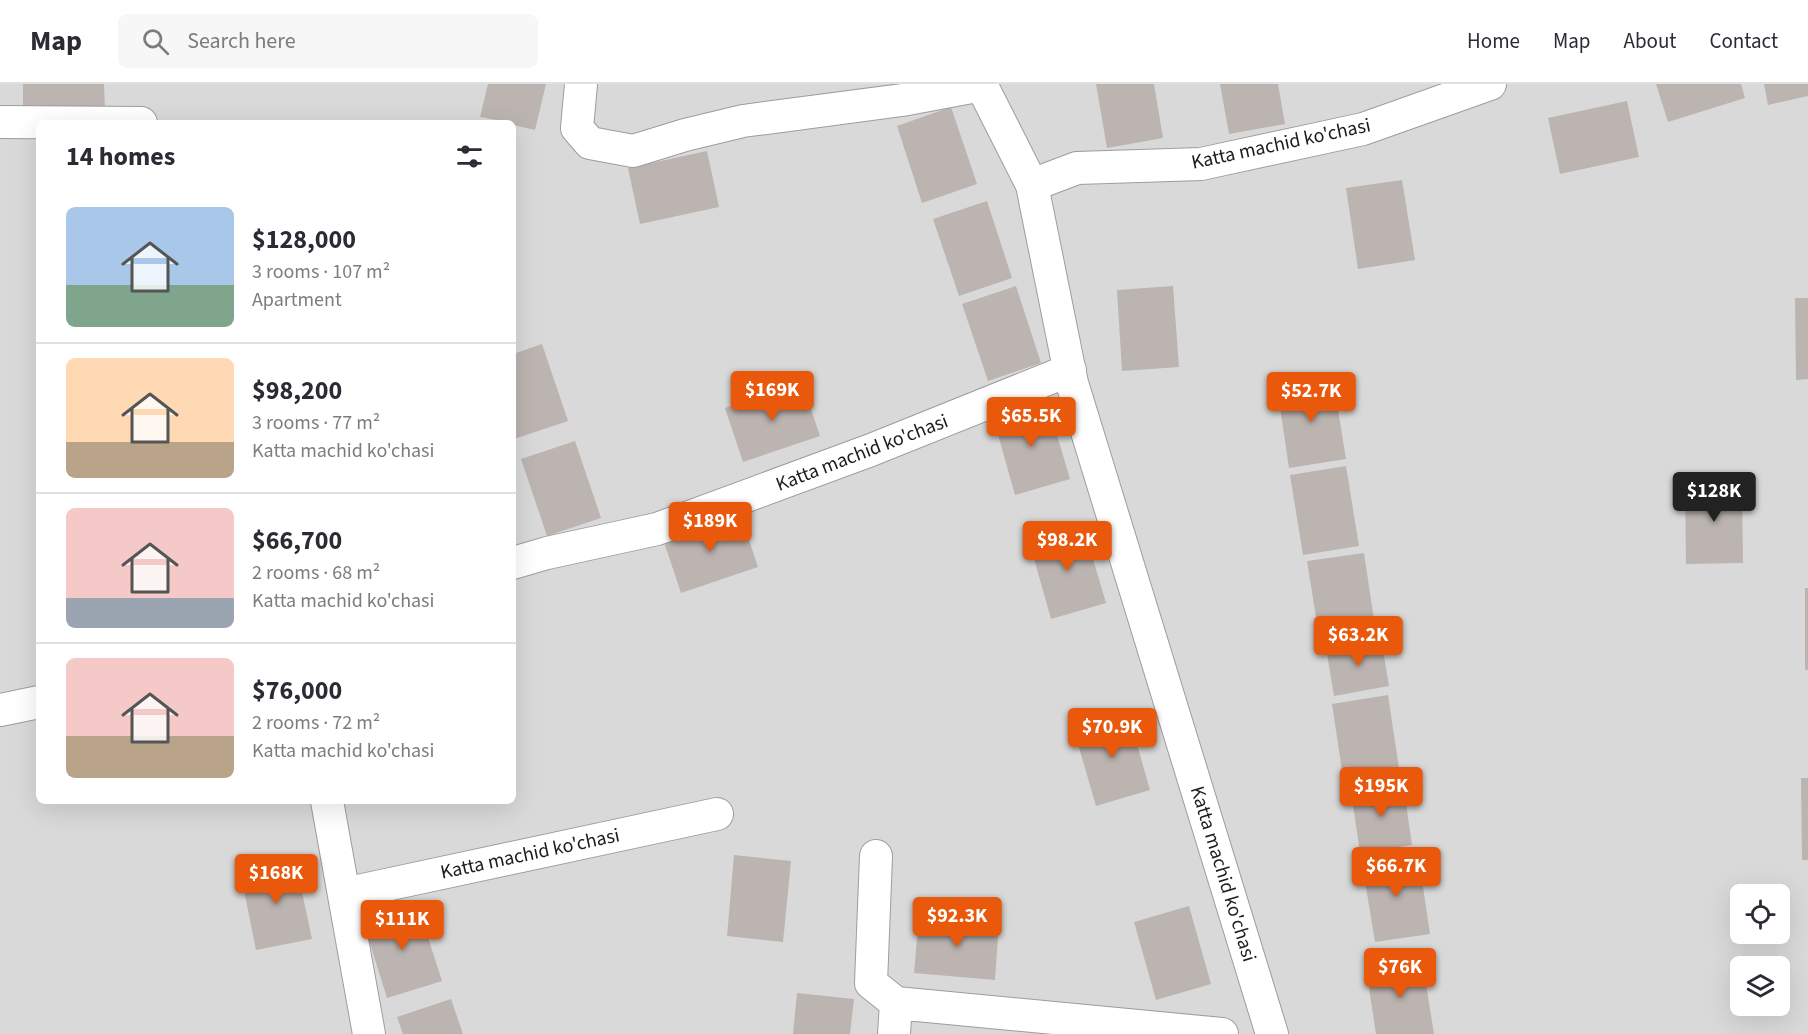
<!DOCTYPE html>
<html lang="en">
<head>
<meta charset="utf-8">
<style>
  :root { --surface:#fff; --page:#f7f7f7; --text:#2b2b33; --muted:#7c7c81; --line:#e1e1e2; --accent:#ea580c }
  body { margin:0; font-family:"Source Sans 3",sans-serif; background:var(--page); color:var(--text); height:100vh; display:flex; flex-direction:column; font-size:22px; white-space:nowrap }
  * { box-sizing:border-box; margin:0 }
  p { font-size:20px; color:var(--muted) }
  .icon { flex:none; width:33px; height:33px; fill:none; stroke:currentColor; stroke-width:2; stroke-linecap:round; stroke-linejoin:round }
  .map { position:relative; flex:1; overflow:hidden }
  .drawer { position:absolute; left:36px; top:36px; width:480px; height:684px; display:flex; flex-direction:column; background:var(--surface); border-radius:9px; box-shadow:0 6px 24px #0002 }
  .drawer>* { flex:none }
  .controls { position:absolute; left:1730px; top:800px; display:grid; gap:12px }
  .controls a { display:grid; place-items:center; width:60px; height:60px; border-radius:9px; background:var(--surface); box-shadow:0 6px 24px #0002; font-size:30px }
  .price { position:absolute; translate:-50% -51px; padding:0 14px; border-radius:6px; background:var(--accent); color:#fff; font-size:20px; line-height:39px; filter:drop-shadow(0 2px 3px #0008) }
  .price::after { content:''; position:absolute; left:50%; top:36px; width:18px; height:14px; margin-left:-9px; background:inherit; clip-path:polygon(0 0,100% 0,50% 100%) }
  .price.on { background:#222; color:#fff }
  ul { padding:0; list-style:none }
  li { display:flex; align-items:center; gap:18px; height:150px; padding:0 30px }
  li+li { border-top:2px solid var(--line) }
  li span { display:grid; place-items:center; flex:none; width:168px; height:120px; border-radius:9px; color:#555 }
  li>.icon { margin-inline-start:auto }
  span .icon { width:72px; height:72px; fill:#fffc; stroke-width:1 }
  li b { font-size:26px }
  h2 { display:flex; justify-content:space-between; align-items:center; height:72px; padding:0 30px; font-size:26px }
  header { display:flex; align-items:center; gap:36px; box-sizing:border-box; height:84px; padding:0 30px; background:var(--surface); border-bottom:2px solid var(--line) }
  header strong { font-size:28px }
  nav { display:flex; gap:33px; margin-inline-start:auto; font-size:21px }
  .search { width:420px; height:54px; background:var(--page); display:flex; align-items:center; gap:15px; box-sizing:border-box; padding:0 21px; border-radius:9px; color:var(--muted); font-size:22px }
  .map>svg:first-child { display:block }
</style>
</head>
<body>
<header>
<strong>Map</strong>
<div class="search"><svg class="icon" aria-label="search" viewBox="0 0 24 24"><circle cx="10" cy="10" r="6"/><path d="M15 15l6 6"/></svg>Search here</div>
<nav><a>Home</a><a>Map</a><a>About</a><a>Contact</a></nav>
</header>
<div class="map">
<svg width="1808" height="950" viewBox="0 0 1808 950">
  <rect width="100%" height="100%" fill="#ede9e3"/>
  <path fill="#dad9d9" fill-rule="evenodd" d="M0 0H1808V950H0ZM39 39H513V717H39ZM1740 810H1779V849H1740ZM1740 882H1779V921H1740Z"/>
  <path fill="#bcb4b0" d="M23 0H104L105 25 23 26Z
    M488 0H546L535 46 513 41V39L480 33Z
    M1096 0H1154L1163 54 1107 64Z
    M1220 0H1278L1285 40 1229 50Z
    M1656 0H1741L1745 14 1668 38Z
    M1764 0H1808V12L1768 21Z
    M1627 17 1639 73 1560 90 1548 34Z
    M951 23 977 100 922 119 897 42Z
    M707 67 719 123 640 140 628 84Z
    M1402 96 1415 176 1358 185 1346 104Z
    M987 117 1012 194 959 212 933 135Z
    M1016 202 1041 279 988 297 962 220Z
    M1173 202 1179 283 1122 287 1117 206Z
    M1795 214H1808V295L1796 296Z
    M542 260 568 337 514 355 513 270Z
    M1333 295 1346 375 1289 384 1277 303Z
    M802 298 820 352 743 378 725 324Z
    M1047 317 1070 395 1015 411 993 333Z
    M575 357 601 434 547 452 521 375Z
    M1346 382 1359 462 1303 471 1290 391Z
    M1685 398H1742L1743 479 1686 480Z
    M740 429 758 483 681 509 663 455Z
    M1083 441 1106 519 1051 535 1029 457Z
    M1364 469 1376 549 1320 558 1307 477Z
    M1805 504H1808V586H1805Z
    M1381 554 1389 602 1334 612 1326 564Z
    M1388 611 1400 691 1344 700 1332 620Z
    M1128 628 1150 706 1096 722 1073 643Z
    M1801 694H1808V776H1802Z
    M1403 699 1412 761 1360 769 1351 707Z
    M1418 769 1430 850 1375 858 1362 779Z
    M734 771 791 777 783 858 727 852Z
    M295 775 312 855 256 866 240 787Z
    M417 819 442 897 387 914 363 837Z
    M1189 822 1211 900 1156 916 1134 838Z
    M919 832 999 839 995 896 914 889Z
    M1422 875 1434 950H1376L1366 884Z
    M797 909 854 915 850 950H793Z
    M451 915 463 950H403L397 933Z"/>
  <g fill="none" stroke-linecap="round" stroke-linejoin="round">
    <defs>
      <path id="minor" d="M581 0 577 44 590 59 633 67 685 51 743 37 902 16 982 1
        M981 0 1032 101 1072 299 1272 950
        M0 38 141 39
        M1032 101 1077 84 1201 80 1363 45 1490 0
        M513 479 547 469 657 445 871 366 1070 286
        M0 626 39 618
        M327 717 369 950
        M876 772 871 899 896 919
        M344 810 717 730
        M894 950 896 919 1222 950"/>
    </defs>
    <use href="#minor" stroke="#9d9d9d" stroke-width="34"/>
    <use href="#minor" stroke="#fff" stroke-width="32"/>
  </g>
  <g text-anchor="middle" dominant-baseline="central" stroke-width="5" stroke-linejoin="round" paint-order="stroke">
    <g font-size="20" fill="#1c1c1c" stroke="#fff">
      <text transform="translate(1281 60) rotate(-12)">Katta machid ko'chasi</text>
      <text transform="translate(862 369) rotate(-21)">Katta machid ko'chasi</text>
      <text transform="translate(530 770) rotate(-12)">Katta machid ko'chasi</text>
      <text transform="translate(1223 790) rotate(73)">Katta machid ko'chasi</text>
    </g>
  </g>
</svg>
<div class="controls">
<a><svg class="icon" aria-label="locate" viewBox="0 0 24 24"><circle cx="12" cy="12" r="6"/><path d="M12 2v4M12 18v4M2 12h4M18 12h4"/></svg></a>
<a><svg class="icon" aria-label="layers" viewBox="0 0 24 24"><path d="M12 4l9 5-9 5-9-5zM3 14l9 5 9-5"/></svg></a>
</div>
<b class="price" style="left:772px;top:338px">$169K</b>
<b class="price" style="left:1311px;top:339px">$52.7K</b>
<b class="price" style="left:1031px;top:364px">$65.5K</b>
<b class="price on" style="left:1714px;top:439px">$128K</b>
<b class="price" style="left:710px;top:469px">$189K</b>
<b class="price" style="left:1067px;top:488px">$98.2K</b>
<b class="price" style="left:1358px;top:583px">$63.2K</b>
<b class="price" style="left:1112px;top:675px">$70.9K</b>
<b class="price" style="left:1381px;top:734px">$195K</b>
<b class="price" style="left:1396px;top:814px">$66.7K</b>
<b class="price" style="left:276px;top:821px">$168K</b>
<b class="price" style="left:957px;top:864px">$92.3K</b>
<b class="price" style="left:402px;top:867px">$111K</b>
<b class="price" style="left:1400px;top:915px">$76K</b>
<section class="drawer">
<h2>14 homes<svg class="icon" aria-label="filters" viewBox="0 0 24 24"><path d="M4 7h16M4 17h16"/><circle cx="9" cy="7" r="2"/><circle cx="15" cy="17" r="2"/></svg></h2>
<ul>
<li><span style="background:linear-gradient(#a9c7e8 65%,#7fa58c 0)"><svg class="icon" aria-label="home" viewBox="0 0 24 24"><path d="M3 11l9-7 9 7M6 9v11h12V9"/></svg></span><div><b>$128,000</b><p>3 rooms · 107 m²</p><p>Apartment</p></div></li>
<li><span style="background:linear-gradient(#ffd9b3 70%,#b9a48a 0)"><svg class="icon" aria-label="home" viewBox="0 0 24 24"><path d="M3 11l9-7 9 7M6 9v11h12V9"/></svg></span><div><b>$98,200</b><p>3 rooms · 77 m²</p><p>Katta machid ko'chasi</p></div></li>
<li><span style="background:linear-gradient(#f6c9c9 75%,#9aa5b1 0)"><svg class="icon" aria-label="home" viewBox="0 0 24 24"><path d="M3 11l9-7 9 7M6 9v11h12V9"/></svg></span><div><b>$66,700</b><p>2 rooms · 68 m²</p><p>Katta machid ko'chasi</p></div></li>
<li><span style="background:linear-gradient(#f6c9c9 65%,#b9a48a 0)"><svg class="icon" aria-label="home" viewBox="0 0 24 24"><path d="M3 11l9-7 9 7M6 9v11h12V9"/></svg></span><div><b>$76,000</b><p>2 rooms · 72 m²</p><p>Katta machid ko'chasi</p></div></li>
</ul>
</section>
</div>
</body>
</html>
